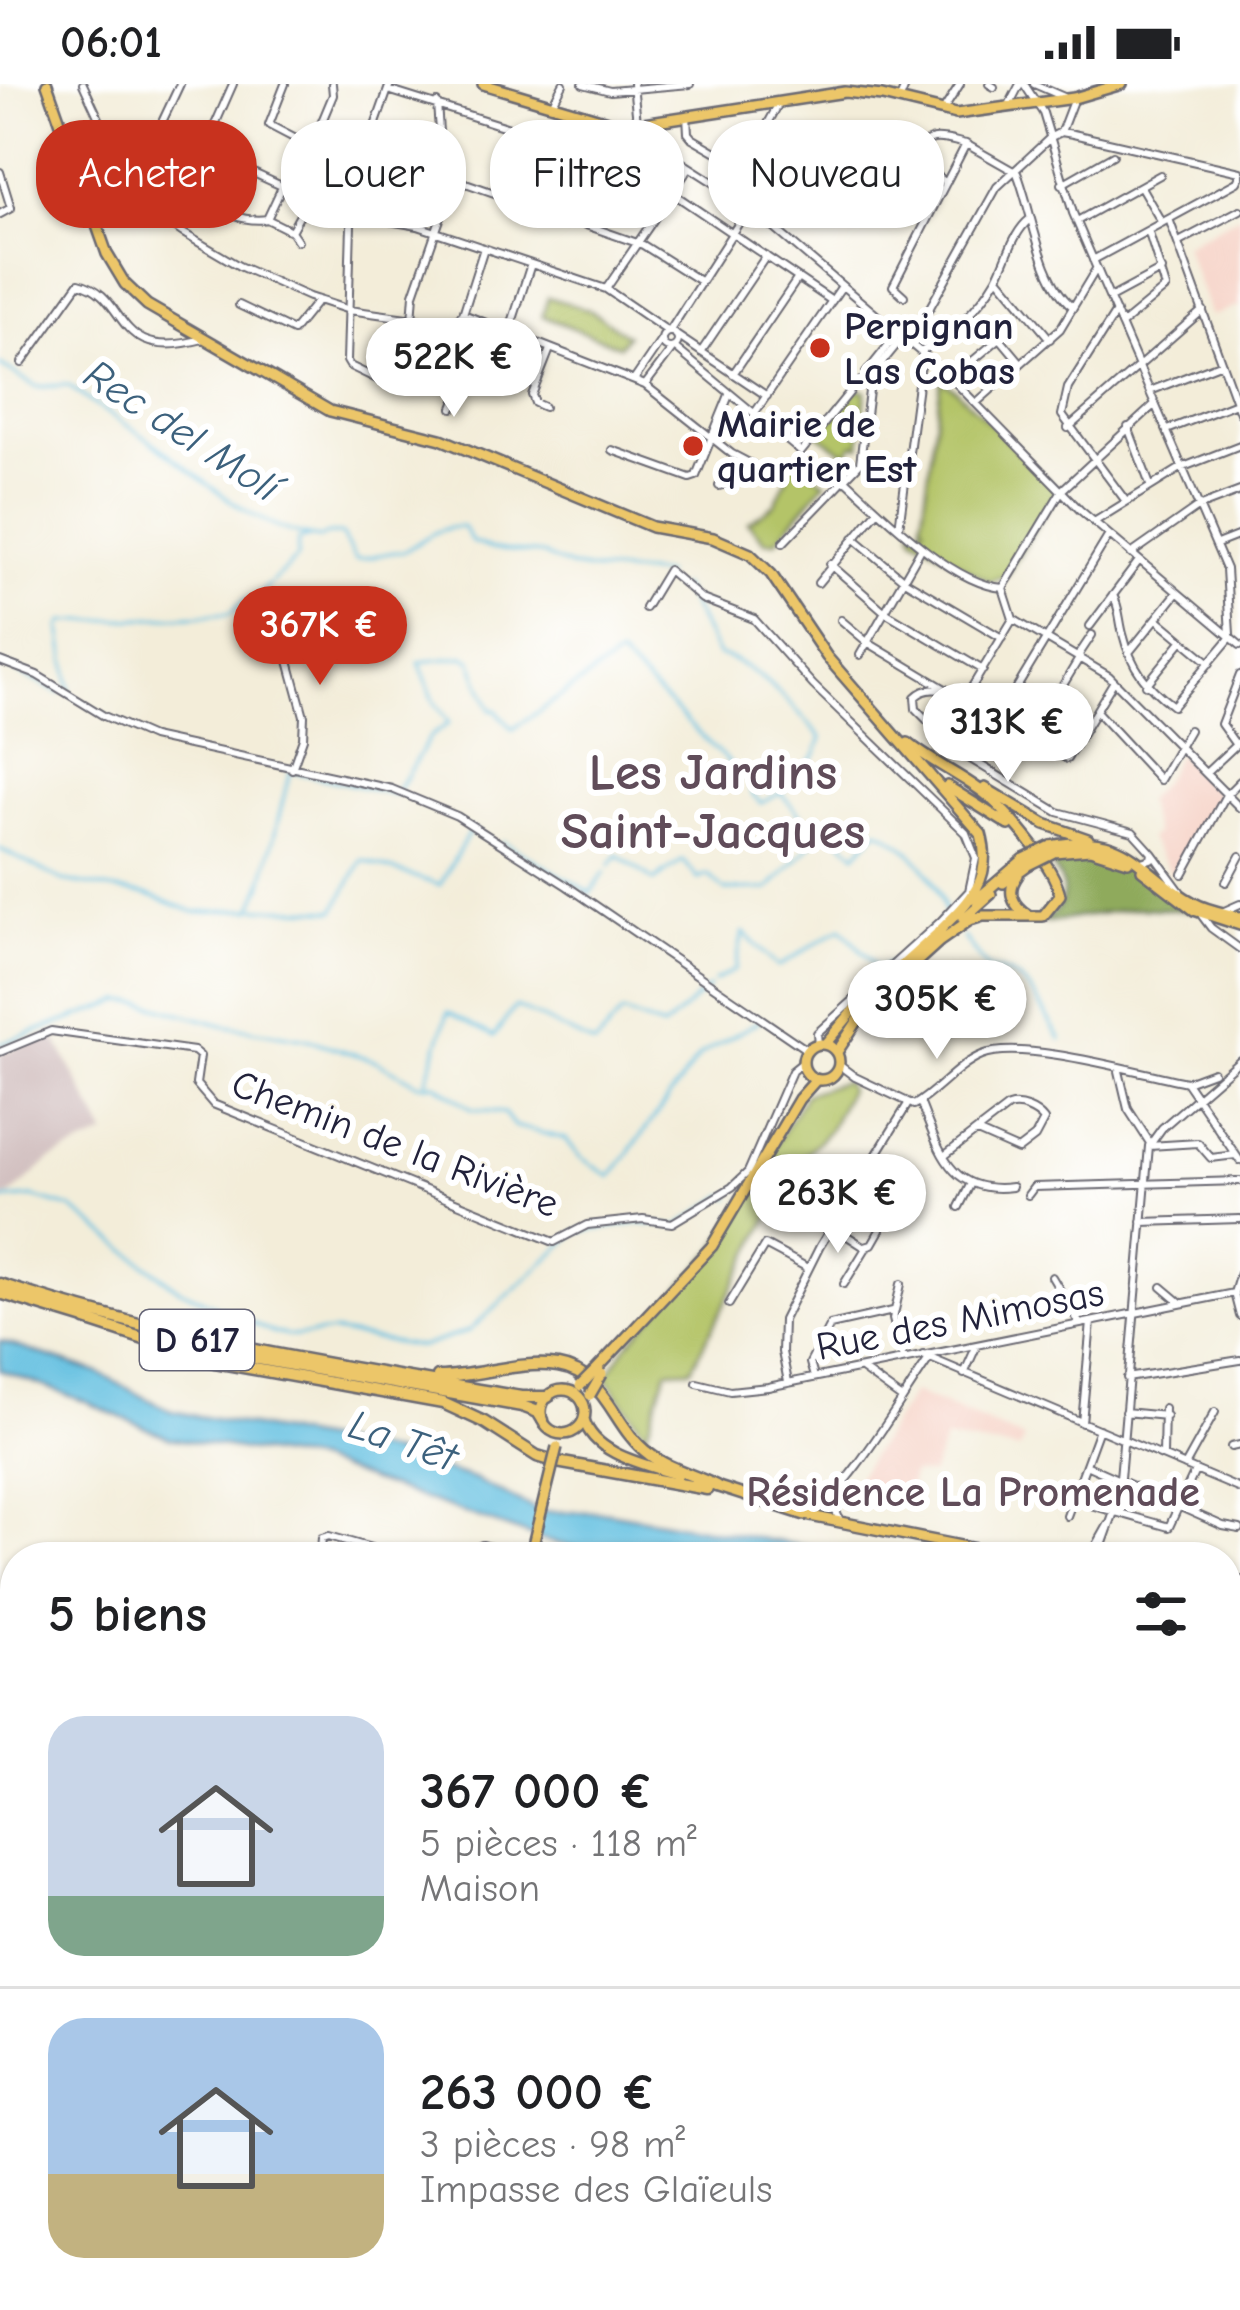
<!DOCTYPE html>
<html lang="fr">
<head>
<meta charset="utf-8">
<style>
  :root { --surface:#fff; --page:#f6f6f6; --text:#202124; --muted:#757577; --line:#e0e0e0; --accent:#c8321e }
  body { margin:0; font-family:"Comic Neue",sans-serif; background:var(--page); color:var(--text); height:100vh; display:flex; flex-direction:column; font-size:45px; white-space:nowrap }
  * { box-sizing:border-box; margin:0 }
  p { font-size:39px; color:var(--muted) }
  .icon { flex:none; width:66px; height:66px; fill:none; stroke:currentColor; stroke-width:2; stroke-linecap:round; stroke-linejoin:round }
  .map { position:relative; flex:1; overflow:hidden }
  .sheet { position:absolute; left:0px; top:1458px; width:1242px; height:768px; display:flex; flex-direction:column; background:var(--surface); border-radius:48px 48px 0 0; box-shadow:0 3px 9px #0004 }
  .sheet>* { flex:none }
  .hud { position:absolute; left:36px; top:36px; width:1170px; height:108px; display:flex; gap:24px }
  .price { position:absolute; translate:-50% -102px; padding:0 27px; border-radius:42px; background:#fff; color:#222; font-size:39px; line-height:78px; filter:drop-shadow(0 3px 6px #0008) }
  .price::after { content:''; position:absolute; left:50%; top:72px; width:36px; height:27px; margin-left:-18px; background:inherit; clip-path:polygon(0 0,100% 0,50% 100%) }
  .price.current { background:var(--accent); color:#fff }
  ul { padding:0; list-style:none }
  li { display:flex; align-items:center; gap:36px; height:300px; padding:0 48px }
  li+li { border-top:3px solid var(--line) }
  li span { display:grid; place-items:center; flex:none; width:336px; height:240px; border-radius:36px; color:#555 }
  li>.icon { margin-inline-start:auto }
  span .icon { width:144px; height:144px; fill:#fffc; stroke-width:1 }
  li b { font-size:51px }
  h2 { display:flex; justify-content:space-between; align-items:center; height:144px; padding:0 48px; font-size:51px }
  .pill { padding:0 42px; border-radius:48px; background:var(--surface); box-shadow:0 3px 9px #0004; font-size:42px; line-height:108px }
  .pill.current { background:var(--accent); color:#fff }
  .status { display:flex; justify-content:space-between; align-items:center; height:84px; padding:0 60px; background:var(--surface); direction:ltr }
  .status svg { height:33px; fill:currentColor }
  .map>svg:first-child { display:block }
</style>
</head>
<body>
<div class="status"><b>06:01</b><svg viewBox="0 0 49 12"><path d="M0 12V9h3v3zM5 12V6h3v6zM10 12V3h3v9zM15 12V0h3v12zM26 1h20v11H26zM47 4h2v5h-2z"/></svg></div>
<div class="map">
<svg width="1240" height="2226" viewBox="0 0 1240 2226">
  <rect width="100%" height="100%" fill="#fff"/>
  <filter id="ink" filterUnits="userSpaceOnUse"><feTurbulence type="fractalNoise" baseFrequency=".00833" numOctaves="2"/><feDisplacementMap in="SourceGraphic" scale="24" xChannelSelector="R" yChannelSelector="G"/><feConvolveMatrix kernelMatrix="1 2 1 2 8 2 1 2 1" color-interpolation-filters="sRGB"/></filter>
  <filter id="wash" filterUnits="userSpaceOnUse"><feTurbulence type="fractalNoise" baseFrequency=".004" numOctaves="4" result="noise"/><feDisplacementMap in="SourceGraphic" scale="48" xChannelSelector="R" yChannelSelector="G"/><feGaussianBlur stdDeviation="2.7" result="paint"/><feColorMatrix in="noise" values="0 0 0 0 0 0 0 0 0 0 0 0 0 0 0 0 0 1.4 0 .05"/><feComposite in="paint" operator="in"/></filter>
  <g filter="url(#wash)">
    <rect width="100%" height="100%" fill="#f3edd9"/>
    <path fill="#f6d1c5" d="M1240 131V222L1211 232 1184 161Z
      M1178 670 1219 711 1172 791 1149 755 1155 750 1145 717 1161 700Z
      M913 1308 1024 1355 1019 1366 945 1355 931 1391 912 1389 908 1409 852 1401Z"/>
    <path fill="#d1bfbf" d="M53 950 106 1051 50 1076 11 1111 0 1114V970Z"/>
    <path fill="#b4c467" stroke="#6b7351" stroke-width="3" d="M548 213 590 226 627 251 619 262 542 232Z
      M941 296 955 305 1058 406 1007 491 990 498 914 452 912 445 925 442 922 438Z
      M857 305 866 307 860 362 853 360 847 370 819 351Z
      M795 375 825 398 776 457H765L748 439 775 420Z
      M845 997 849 1006 829 1046 797 1079 691 1285 667 1286 646 1350 606 1294 627 1261 716 1164 805 1010Z"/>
    <path fill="#8faa5c" stroke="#58664c" stroke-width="3" d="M1093 769 1128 781 1187 826 1134 824 1045 839 1044 836C1069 822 1067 801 1051 780L1055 773Z"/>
    <path fill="#62bfe0" stroke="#42708e" stroke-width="3" d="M0 1257 96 1288 171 1327 386 1368 473 1395 541 1428H608L865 1473H615L543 1456 314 1377 170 1354 86 1318 0 1286Z"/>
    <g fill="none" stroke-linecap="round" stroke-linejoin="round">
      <path stroke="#62bfe0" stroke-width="3" d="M0 281 37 303 68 301C94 323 124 338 152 358 207 396 250 444 319 454L328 450H341L355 475C367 477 383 467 403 468 424 456 437 442 463 443L472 458 492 465 541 470 570 483 597 487 665 490
        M681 502 718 571C757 581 795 624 822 654L816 670 781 709 819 753
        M10 584 60 609
        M70 606 61 542 64 538 229 530 244 517 255 514 297 474 298 456 309 453
        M833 748 856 770 878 746C910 761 941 796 945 831
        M502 757 591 809 605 788
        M0 765 63 797 148 811 195 828 252 825 262 802 290 687 395 710 430 653 449 639 434 617 419 578 464 573 471 576 491 626H496L513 645 619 572 749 698 752 710 761 719 781 709
        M610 781 618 771 654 797 683 776 698 795 708 791 725 806 769 805 816 756
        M256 824 335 826 362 776 440 801 471 745 477 749
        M963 853 987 884C1035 892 1036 920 1061 955
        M714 897 735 886 743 848 778 883 841 844 878 884 889 880
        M0 960 122 917 144 919 222 941 306 955 374 976 419 1000H436L472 1025 504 1029 514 1042 566 1055 580 1073 611 1093 700 971 759 937
        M426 998 448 928 494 952 515 923 519 924 595 961 622 929 663 944 709 903
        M0 1116 33 1113 71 1124 177 1204 274 1249 293 1252 334 1248 420 1263 469 1247 577 1148 639 1139 677 1143 726 1111 731 1114"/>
    </g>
  </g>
  <g filter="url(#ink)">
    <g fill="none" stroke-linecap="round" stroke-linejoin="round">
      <defs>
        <path id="minor" d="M83 0 133 108 151 127 183 149 239 182 309 213 349 226 450 240 463 230 484 164
          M233 0 191 95C197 122 242 140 267 135
          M285 0 269 41 311 63
          M390 0 352 107 347 277 350 282 379 296 388 294 403 265 424 267
          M583 0 610 7 690 0
          M633 0 637 38
          M989 0 994 3
          M1024 0 1043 29 1073 129 1226 485 1230 550
          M1034 0 1064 13
          M388 6 522 48 520 63 501 112
          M899 17 906 0
          M553 19 563 0
          M1008 23 1020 0
          M944 25 960 0
          M687 31 688 49 692 54 744 84 778 21
          M625 42 741 116 951 294 1080 426 1240 561
          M160 46 338 128 418 142 606 205 669 248 749 123
          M1061 48 1074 14
          M1051 53 1061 48 1073 50 1240 88
          M521 63 636 105 648 93
          M119 80 155 53 180 0
          M0 88 11 124 0 130
          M437 89 643 161 700 197
          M604 93 616 71 832 217
          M946 99 919 77 916 72C927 47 943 55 966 60
          M1062 100 1113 71
          M282 103 267 135 291 147 309 115
          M1141 103 1162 139
          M293 107 333 11 332 0
          M1169 135 1240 329
          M1077 137 1160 91
          M418 142 441 76 437 19
          M291 147 298 157
          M1179 158 1240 126
          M1093 176 1237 98 1240 92
          M998 193 1050 255
          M606 205 689 84
          M904 212 893 202 966 60 1017 89C1032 126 1040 197 1072 222
          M1110 214 1162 186
          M239 221 293 247 318 216
          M1116 228 1068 304 1062 331 1125 416
          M463 230 645 301 732 370 753 381 749 394 719 402
          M412 237 414 210 454 95
          M1121 241 1166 204 1148 146
          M509 248 531 180
          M995 248 1021 279
          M662 256a8 8 0 1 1 16 0a8 8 0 1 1-16 0Z
          M676 251 767 312
          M910 259 997 103 1051 53
          M701 268 766 172
          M921 268C952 248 978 227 997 194 1007 175 1013 148 1030 135
          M455 271 541 287
          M22 279 79 199C131 212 110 280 203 255
          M733 290 798 194
          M952 294 1000 254
          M634 296 662 255
          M645 301 674 263 801 368 857 299 871 292 903 253
          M1150 307 1222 279
          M976 319 1060 245 1096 185
          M544 323 535 319 532 311 550 265
          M453 324 474 273
          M754 330 842 202
          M1128 343 1150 401
          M1068 344 1203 226
          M1167 346 1236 319
          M612 366 690 394 696 392 729 311
          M846 396C883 430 952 500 1003 504
          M1094 438 1181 384 1240 361
          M899 444 920 285 926 273
          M854 454 904 496 1002 554
          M783 459 860 379 870 299 866 289 898 249
          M1217 460 1240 451
          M1131 470 1198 423 1240 407
          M830 480 885 528 983 586
          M818 499 878 426
          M1113 511C1120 525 1119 535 1123 550 1131 583 1146 602 1173 622L1231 553
          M274 522 304 632 303 654 292 685
          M645 524 668 486 702 515 754 535 813 601 966 749 976 774 969 807 940 838 817 949 818 960
          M1013 535 1109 592 1240 724
          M1157 535 1210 579
          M841 536 867 558 947 606
          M1090 542 1138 478
          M1130 567 1177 509
          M860 571 921 465
          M1078 572 1092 551
          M1080 573 1031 654 1067 675 1114 597
          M0 577 37 591 104 632 152 653 392 705 457 732 567 802 807 966
          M1146 601 1182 557
          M1096 627 1160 696 1189 646
          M990 648 1109 451
          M1236 661 1221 640 1240 591
          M1207 688 1240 657
          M1152 769 1133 748 1058 728 944 659 942 651 916 625 915 613C929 599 948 607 964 616L1013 535 1003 504 1062 406 1155 320
          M1141 778 1151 775 1152 769 1180 807
          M1183 790 1226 711 1240 697
          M1226 798 1240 772
          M1222 828 1240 820
          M1202 832 1211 844 1240 865
          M0 968 51 947 194 967 200 972 196 1000 213 1020 554 1158 587 1141 643 1135 672 1139 732 1103 748 1088 792 987 802 979
          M839 981 855 993 914 1021C937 1008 957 981 982 971 1023 955 1139 989 1186 998L1240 1077
          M1119 987 1128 1025 1150 1059
          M1186 998 1213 988
          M920 1018C940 1067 949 1111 1012 1103
          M1149 1062 1198 1059 1211 1074 1236 1071
          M944 1072 1008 1023C1020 1019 1036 1026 1044 1036L1035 1053 1018 1066 977 1048
          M1028 1111 1034 1103 1240 1097
          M959 1123 970 1101
          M1142 1138 1240 1135
          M832 1142 866 1164 844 1200
          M865 1162 872 1160 880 1146
          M1240 1189 1234 1209 1240 1232
          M1052 1193 1080 1240
          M901 1200 893 1235 903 1275
          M1162 1203 1181 1219
          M729 1220 765 1161 808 1184
          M923 1271 1240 1405
          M861 1285 901 1314
          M964 1290 977 1261
          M814 1293 810 1279 830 1241 893 1227
          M1127 1294 1240 1276
          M788 1298 782 1268 783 1236 820 1162 908 1020
          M697 1299 730 1307 768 1303 1234 1209
          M1125 1328 1166 1332
          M1082 1339 1091 1238
          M1231 1363 1240 1361
          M1163 1372 1164 1324
          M1088 1382 1223 1442 1240 1445
          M1185 1382 1215 1328
          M830 1413 840 1437
          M1073 1416 1169 1443 1195 1387
          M807 1431C843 1416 904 1310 929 1275
          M1067 1432 1099 1345
          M320 1473 322 1454 329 1452 403 1473
          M454 1473 482 1461 535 1473
          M1090 1473 1108 1441
          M1098 1473 1118 1417 1149 1062 1162 1044 1240 976
          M1227 1509 1240 1496
          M1227 1733 1230 1729
          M1227 1750 1240 1756
          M0 1764 15 1768
          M1227 1800 1240 1811
          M1227 1911 1240 1906
          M1227 1924 1240 1959
          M1227 1957 1240 1962
          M1227 1998 1238 2013
          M1227 2076 1240 2082
          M1227 2152 1240 2126
          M1227 2206 1240 2212
          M1179 2211 1195 2223
          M514 2226 522 2211
          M1029 2226 1030 2211
          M1035 2226 1036 2211
          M1072 2226 1082 2211"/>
        <path id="major" d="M47 0 107 170 125 200 147 221 330 327 441 355 652 443 713 454 750 470 771 490 827 573 981 750C994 796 969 818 938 848
          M483 0 624 42 845 8 882 12 956 30 1074 14 1122 0
          M908 659C930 677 957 689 980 706 1004 723 1055 782 1060 811L1043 832H983L970 836 937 859
          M947 702 1009 741
          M985 704 1045 740 1088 755
          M1051 762C1131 746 1137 788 1194 819 1208 827 1225 829 1240 833
          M1054 768 1090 765 1128 777
          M1142 786 1194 826 1240 841
          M1018 791C1006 807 1012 821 1028 831
          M1003 799 1028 781
          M976 816 1024 775
          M963 835 991 810
          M803 978a18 18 0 1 1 36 0a18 18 0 1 1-36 0Z
          M825 960 859 920 941 846
          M837 968 866 924 942 855
          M594 1288 712 1162 799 1015 816 996
          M541 1328a22 22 0 1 1 44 0a22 22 0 1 1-44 0Z
          M584 1335C593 1371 648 1381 678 1391
          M712 1401 805 1431 1016 1473
          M1227 1527 1240 1530
          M0 1573 15 1579
          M1227 1699 1240 1702
          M369 2226 377 2223 392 2226"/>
        <path id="highway" d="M0 1200C171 1257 344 1283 521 1313H548
          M0 1209 92 1237
          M86 1236 215 1278 443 1319 484 1338 537 1372 557 1378 707 1405
          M185 1262 522 1322 538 1328 543 1336
          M438 1293C477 1293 519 1276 558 1282 607 1290 613 1344 649 1370 668 1385 694 1391 716 1402"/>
      </defs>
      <use href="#minor" stroke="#6b6972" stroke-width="10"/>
      <use href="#major" stroke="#6b6972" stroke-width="14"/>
      <use href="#highway" stroke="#6b6972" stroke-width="15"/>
      <use href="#minor" stroke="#fff" stroke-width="6"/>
      <use href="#major" stroke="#ecc669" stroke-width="9"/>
      <use href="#highway" stroke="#ecc669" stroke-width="10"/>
      <defs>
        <path id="major-bridge" d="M1024 775 1051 762
          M1028 781 1054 768
          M580 1302 594 1288
          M590 1311 602 1290
          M530 1473 557 1363"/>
      </defs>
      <use href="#major-bridge" stroke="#6b6972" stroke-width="14" stroke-linecap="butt"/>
      <use href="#major-bridge" stroke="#ecc669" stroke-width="9"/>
    </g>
  </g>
  <g fill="#c8321e" stroke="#fff" stroke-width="4.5">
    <circle cx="820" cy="264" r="12"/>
    <circle cx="693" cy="362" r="12"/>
  </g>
  <g text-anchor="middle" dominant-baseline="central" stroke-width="12" stroke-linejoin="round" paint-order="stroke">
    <rect fill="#fff" stroke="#646476" stroke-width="3" x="140" y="1226" width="114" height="60" rx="9"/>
    <g font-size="36" font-weight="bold" fill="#22223b">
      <text x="197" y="1256">D 617</text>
    </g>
    <g font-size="39" font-weight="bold" fill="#22223b" stroke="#fff" text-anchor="start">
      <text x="844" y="242">Perpignan<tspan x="844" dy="45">Las Cobas</tspan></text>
      <text x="717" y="340">Mairie de<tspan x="717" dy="45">quartier Est</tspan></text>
    </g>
    <g font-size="39" fill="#22223b" stroke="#fff">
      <text transform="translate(395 1060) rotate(21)">Chemin de la Rivière</text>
      <text transform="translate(960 1236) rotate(-11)">Rue des Mimosas</text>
    </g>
    <g font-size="42" font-style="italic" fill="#3c617d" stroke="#fff">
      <text transform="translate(182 347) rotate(33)">Rec del Molí</text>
      <text transform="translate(403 1357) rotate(19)">La Têt</text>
    </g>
    <g font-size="42" font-weight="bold" fill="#604c59" stroke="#fff">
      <text x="973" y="1408">Résidence La Promenade</text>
    </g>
    <g font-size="51" font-weight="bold" fill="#604c59" stroke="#fff">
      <text x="713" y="688">Les Jardins<tspan x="713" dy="59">Saint-Jacques</tspan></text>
    </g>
  </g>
</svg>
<b class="price" style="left:454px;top:336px">522K €</b>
<b class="price current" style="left:320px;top:604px">367K €</b>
<b class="price" style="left:1008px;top:701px">313K €</b>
<b class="price" style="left:937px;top:978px">305K €</b>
<b class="price" style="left:838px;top:1172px">263K €</b>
<div class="hud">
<a class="pill current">Acheter</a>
<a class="pill">Louer</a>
<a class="pill">Filtres</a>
<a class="pill">Nouveau</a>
</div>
<section class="sheet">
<h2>5 biens<svg class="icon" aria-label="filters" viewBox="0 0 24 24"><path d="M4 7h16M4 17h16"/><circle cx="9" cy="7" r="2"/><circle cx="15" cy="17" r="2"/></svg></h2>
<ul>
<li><span style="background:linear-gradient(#c9d6e8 75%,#7fa58c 0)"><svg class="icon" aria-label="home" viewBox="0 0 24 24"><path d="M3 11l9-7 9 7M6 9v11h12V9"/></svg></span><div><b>367 000 €</b><p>5 pièces · 118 m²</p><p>Maison</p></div></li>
<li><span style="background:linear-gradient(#a9c7e8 65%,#c2b280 0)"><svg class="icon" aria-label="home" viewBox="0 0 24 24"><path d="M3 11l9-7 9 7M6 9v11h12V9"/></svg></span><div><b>263 000 €</b><p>3 pièces · 98 m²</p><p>Impasse des Glaïeuls</p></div></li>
</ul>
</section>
</div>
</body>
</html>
